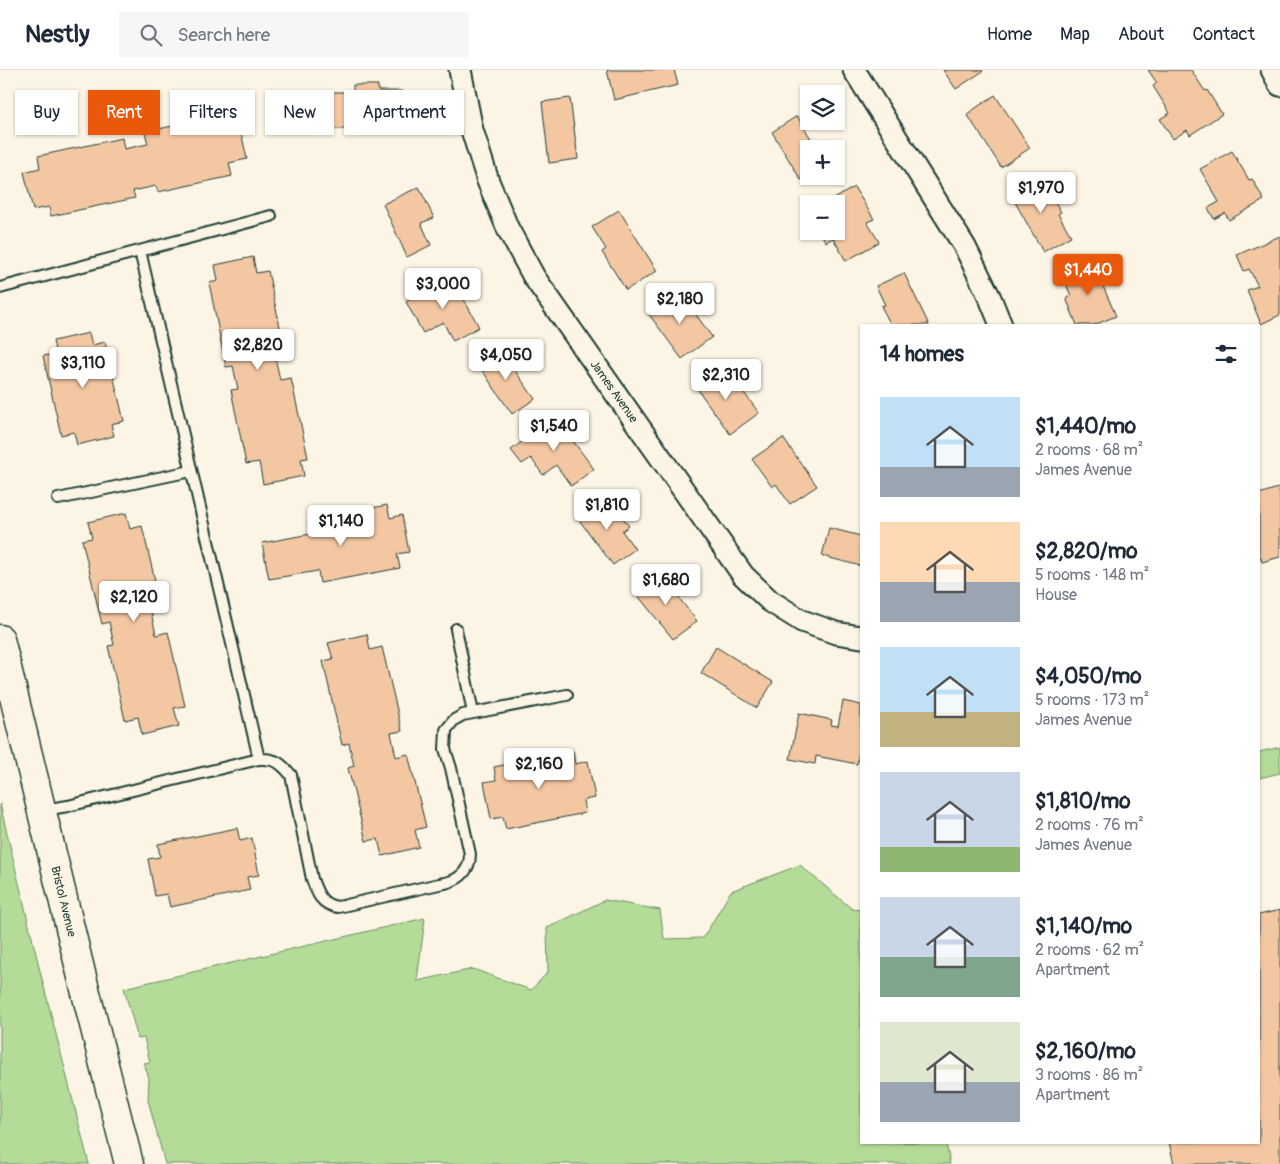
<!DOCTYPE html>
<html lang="en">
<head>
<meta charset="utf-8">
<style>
  :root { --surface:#fff; --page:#f6f6f7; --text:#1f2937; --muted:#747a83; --line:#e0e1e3; --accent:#ea580c }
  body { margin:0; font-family:Pangolin,sans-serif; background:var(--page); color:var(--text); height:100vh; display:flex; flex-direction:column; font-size:19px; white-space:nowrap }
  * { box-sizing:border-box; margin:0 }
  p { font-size:16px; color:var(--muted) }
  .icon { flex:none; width:28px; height:28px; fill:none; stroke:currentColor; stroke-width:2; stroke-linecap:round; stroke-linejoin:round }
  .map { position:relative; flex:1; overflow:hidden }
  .side { position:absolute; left:860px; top:254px; width:400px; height:820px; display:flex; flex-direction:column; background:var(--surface); border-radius:0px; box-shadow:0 1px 4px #0004 }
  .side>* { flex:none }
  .top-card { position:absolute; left:15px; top:20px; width:475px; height:45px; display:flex; gap:10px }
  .controls { position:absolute; left:800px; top:15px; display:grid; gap:10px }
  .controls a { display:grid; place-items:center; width:45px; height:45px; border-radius:0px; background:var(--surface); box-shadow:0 1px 4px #0004; font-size:25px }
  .price { position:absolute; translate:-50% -42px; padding:0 11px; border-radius:5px; background:#fff; color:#222; font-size:16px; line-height:32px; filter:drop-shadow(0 1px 2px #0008) }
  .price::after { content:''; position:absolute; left:50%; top:30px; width:15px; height:11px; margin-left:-8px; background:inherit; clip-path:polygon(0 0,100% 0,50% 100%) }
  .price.active { background:var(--accent); color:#fff }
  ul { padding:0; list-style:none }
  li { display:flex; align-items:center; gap:15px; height:125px; padding:0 20px }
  li span { display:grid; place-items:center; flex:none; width:140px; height:100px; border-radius:0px; color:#555 }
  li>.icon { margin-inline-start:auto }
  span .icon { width:60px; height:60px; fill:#fffc; stroke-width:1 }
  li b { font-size:21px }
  h2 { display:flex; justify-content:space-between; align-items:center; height:60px; padding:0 20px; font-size:21px }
  .pill { padding:0 18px; border-radius:0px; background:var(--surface); box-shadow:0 1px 4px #0004; font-size:18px; line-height:45px }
  .pill.active { background:var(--accent); color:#fff }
  header { display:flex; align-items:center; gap:30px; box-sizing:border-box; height:70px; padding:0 25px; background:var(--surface); border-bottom:1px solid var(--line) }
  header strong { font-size:24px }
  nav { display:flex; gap:28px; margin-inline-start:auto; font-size:18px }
  .search { width:350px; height:45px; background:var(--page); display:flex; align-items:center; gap:12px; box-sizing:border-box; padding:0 18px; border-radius:0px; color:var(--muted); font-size:19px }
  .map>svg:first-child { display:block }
</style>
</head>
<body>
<header>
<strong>Nestly</strong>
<div class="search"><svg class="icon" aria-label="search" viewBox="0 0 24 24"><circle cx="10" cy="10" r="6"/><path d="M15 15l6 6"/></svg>Search here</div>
<nav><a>Home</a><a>Map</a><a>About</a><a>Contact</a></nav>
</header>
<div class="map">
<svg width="1280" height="1094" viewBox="0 0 1280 1094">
  <rect width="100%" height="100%" fill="#fcf5e5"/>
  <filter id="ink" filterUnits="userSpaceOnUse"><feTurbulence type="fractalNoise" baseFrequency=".02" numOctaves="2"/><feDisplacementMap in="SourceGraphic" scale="10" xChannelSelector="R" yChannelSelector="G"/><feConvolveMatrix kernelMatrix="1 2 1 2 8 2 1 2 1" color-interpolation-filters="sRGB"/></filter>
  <g filter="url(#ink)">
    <path fill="#b4db97" stroke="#6a8c66" d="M1280 677V703L1259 708V682Z
      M0 734 41 905 89 1094H0Z
      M800 795 852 839 861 840V1072L946 1073 950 1094H165L148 1030 149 1008 144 993 150 992 144 968 138 969 124 918 425 848 417 911 473 899 531 920 548 902 547 858 605 830 660 840 664 869 703 868 731 821Z"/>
    <path fill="#f4c7a3" stroke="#1f3d34" d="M607 0H674L678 15 614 30Z
      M943 0H982L983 1 956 19Z
      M1148 0H1191L1205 21 1207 20 1222 44 1190 65 1187 60 1173 69 1160 49 1170 43 1153 16 1157 13Z
      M353 15H378V21H402L403 53H357V59H333L332 22H353Z
      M995 25 1030 78 1001 97 967 44Z
      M570 28 578 89 549 93 542 32Z
      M218 46 221 56 239 53 247 89 229 93 232 106 158 122 156 116 133 121 135 128 51 146 49 137 33 140 24 102 40 98 38 86 122 68 124 79 148 74 145 62Z
      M797 46 815 75 810 78 811 79H809V105L801 110 772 62Z
      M1232 81 1249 110 1252 109 1264 130 1229 150 1225 143 1214 149 1208 138 1219 132 1200 99Z
      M1040 106 1061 142 1058 144 1071 166 1043 182 1010 123Z
      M419 117 434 148 421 153 431 175 407 187 383 134Z
      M854 117 874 149 867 152 879 172 846 191 833 168 826 172 819 161H836V134H826Z
      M619 140 657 201 626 220 602 182 606 179 592 157Z
      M1280 166V245L1261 254 1247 220 1258 216 1249 199 1244 201 1237 185Z
      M253 187 256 203 268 201 286 285 275 287 280 310 291 308 308 388 301 389 304 406 263 414 259 392 246 394 231 320 238 319 233 296 226 297 209 213 218 211 215 195Z
      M1092 191 1116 246 1094 255H1077L1066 228 1071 226 1062 204Z
      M904 203 929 255H891L881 236 885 235 876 216Z
      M448 207 459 226 461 224 479 257 453 271 443 252 423 263 406 232Z
      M679 221 712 267 682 289 648 243Z
      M89 263 92 275 105 272 124 351 111 354 114 366 77 375 74 362 61 365 43 286 56 284 53 271Z
      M499 278 535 329 512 344 477 293Z
      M715 298 729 317 736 312 759 343 730 364 693 313Z
      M555 347 594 399 571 416 556 395 543 405 531 388 522 394 511 380Z
      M783 368 817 416 790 434 776 414 772 417 752 389Z
      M1278 418 1280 424V487L1262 492 1259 482V424Z
      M599 430 609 444 616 439 629 456 622 461 635 479 613 495 576 446Z
      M387 435 390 448 402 445 409 482 397 484 400 498 320 513 318 501 269 509 262 473 310 464 308 451Z
      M126 443 130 459 142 456 162 540 151 542 156 565 168 562 185 636 174 638 179 656 142 665 138 647 125 650 108 576 114 575 109 552 102 554 82 470 92 468 88 452Z
      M829 458 861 466V496L822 486Z
      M659 503 697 551 673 569 635 522Z
      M367 564 370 580 382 577 402 661 391 663 396 687 408 684 426 757 415 760 419 777 382 786 378 769 366 771 348 698 354 696 349 673 342 675 323 591 333 589 328 573Z
      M716 577 773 612 757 638 701 603Z
      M843 631 861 635V674L857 694 816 686 815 694 790 689 799 643 832 650 831 655 838 656Z
      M573 681 575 694 588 691 595 728 583 730 585 743 506 759 503 747 491 749 484 712 496 710 494 697Z
      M237 758 240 771 252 768 259 805 247 807 250 820 170 837 167 824 155 826 148 789 160 787 158 774Z
      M1280 840V1094H1174L1169 1072H1259V845Z"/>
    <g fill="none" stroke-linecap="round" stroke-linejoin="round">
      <defs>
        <path id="lane" d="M140 181 259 689
          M0 218 271 146
          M58 429 191 401
          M456 559 473 643
          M43 740 68 736 259 689C275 688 281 693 291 705L312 809C317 823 321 835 338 837L439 814C457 812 470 803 470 784L451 698 445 679 446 660 454 650 463 645 567 625"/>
        <g id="street">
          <path id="s1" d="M460 0 472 60 488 111 508 159 534 207 743 505 770 531 802 551 836 563 861 567"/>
          <path d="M854 0 965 177 990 228 1001 255"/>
          <path d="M1272 0 1280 15"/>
        </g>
        <g id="secondary">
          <path id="s2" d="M0 569 81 903 129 1094"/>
        </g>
      </defs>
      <use href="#lane" stroke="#1f3d34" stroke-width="14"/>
      <use href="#street" stroke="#1f3d34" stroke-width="25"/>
      <use href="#secondary" stroke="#1f3d34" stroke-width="31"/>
      <use href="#lane" stroke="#fcf5e5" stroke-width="10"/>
      <use href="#street" stroke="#fcf5e5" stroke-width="21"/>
      <use href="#secondary" stroke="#fcf5e5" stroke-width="28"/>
    </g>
  </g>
  <g text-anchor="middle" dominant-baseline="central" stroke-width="4" stroke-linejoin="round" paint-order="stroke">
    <g font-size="12" fill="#1f3d34" stroke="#fcf5e5">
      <text stroke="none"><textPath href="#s1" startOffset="361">James Avenue</textPath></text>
      <text stroke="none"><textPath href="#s2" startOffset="270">Bristol Avenue</textPath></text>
    </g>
  </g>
</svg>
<div class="controls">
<a><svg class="icon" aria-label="layers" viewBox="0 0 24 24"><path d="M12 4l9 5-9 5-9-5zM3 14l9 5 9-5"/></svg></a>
<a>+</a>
<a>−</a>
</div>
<b class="price" style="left:1041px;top:144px">$1,970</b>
<b class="price active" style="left:1088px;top:226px">$1,440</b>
<b class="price" style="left:443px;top:240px">$3,000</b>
<b class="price" style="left:680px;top:255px">$2,180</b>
<b class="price" style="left:258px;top:301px">$2,820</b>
<b class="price" style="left:506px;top:311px">$4,050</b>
<b class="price" style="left:83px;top:319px">$3,110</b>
<b class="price" style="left:726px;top:331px">$2,310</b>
<b class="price" style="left:554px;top:382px">$1,540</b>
<b class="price" style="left:607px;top:461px">$1,810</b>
<b class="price" style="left:341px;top:477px">$1,140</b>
<b class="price" style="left:666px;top:536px">$1,680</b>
<b class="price" style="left:134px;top:553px">$2,120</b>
<b class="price" style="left:539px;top:720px">$2,160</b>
<div class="top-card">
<a class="pill">Buy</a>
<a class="pill active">Rent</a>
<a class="pill">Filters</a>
<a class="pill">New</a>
<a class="pill">Apartment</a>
</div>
<section class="side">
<h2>14 homes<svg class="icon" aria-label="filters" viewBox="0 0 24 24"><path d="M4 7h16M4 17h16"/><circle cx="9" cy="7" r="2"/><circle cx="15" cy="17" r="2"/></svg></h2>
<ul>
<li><span style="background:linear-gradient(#bfe0f5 70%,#9aa5b1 0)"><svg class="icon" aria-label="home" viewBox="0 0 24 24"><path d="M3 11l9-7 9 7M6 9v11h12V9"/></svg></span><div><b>$1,440/mo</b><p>2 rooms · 68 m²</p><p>James Avenue</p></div></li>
<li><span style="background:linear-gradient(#ffd9b3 60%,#9aa5b1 0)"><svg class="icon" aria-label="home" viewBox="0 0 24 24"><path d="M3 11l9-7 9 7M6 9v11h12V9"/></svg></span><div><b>$2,820/mo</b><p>5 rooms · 148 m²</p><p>House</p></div></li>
<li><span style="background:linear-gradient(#bfe0f5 65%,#c2b280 0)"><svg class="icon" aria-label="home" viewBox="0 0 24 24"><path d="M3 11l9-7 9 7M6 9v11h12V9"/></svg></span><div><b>$4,050/mo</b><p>5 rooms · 173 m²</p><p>James Avenue</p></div></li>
<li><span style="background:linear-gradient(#c9d6e8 75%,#8fb573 0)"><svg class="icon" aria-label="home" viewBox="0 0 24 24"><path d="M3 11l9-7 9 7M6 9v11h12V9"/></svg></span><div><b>$1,810/mo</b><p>2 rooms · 76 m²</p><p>James Avenue</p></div></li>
<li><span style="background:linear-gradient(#c9d6e8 60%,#7fa58c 0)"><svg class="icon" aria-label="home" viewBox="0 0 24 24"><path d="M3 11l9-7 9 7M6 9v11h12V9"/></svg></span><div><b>$1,140/mo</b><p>2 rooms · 62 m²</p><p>Apartment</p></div></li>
<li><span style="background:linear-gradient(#dfe7d0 60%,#9aa5b1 0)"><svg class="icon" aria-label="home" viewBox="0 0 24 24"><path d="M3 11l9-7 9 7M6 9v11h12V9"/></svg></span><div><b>$2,160/mo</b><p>3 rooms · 86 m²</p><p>Apartment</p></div></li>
</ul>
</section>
</div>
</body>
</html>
